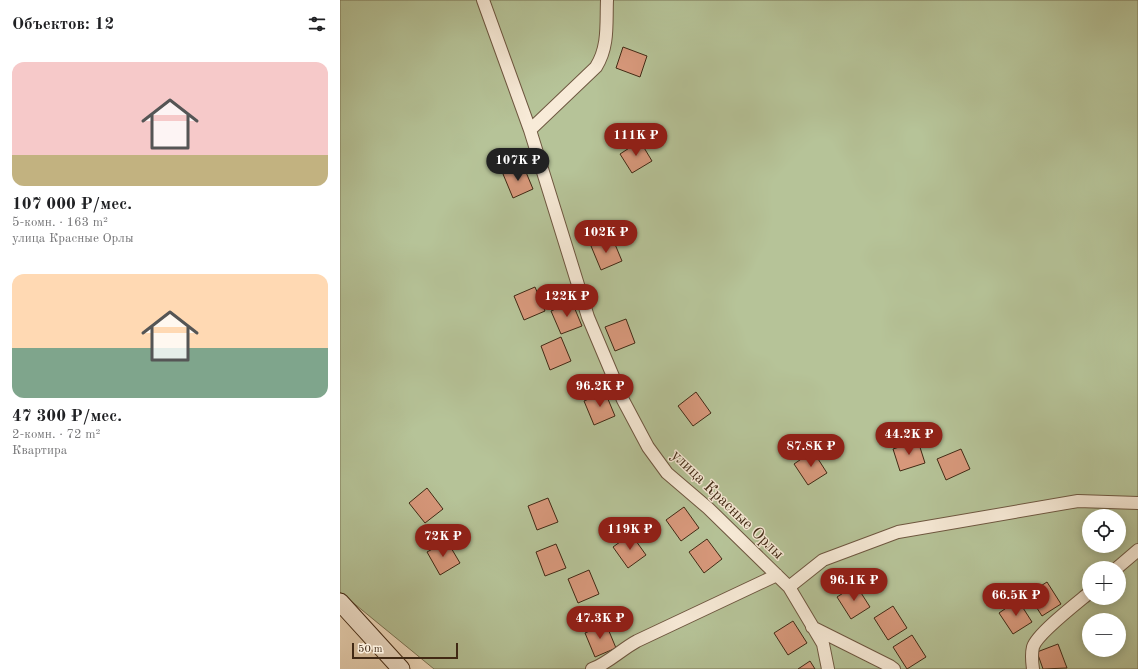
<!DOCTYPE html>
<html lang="ru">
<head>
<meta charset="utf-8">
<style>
  :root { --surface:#fff; --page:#f2f2f2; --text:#202124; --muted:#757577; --accent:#8f2418 }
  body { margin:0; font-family:"Old Standard TT",serif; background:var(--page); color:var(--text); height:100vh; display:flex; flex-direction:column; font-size:15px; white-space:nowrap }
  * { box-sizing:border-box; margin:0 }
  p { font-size:13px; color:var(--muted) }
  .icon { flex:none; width:22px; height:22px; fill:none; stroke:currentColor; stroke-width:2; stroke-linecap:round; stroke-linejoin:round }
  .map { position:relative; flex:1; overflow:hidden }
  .details { display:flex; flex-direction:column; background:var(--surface); width:340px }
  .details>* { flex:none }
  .tools { position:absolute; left:742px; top:509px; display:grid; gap:8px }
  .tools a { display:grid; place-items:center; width:44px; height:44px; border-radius:50%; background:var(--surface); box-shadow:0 2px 10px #0003; font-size:20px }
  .scale { position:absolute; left:12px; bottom:10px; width:106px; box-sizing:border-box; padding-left:4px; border:2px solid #412914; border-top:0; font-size:11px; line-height:14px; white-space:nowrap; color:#412914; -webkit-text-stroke:3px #f8ebd8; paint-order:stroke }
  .price { position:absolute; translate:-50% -34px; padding:0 9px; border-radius:14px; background:var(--accent); color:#fff; font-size:13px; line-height:26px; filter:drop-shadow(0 1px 2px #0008) }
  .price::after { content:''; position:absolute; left:50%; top:24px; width:12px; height:9px; margin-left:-6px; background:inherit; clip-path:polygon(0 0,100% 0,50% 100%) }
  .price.active { background:#222; color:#fff }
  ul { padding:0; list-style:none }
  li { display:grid; align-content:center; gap:8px; height:212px; padding:0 12px }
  li span { display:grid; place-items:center; height:124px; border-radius:12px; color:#555 }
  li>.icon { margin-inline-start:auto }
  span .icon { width:72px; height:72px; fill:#fffc; stroke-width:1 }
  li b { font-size:17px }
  h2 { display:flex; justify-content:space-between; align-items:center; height:48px; padding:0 12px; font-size:17px }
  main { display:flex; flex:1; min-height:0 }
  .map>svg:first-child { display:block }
</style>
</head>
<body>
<main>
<section class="details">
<h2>Объектов: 12<svg class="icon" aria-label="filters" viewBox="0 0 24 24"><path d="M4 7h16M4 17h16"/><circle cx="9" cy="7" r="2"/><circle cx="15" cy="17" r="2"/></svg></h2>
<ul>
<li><span style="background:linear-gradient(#f6c9c9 75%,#c2b280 0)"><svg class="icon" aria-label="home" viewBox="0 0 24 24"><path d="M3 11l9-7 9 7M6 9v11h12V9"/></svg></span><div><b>107 000 ₽/мес.</b><p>5-комн. · 163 m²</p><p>улица Красные Орлы</p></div></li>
<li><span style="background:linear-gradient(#ffd9b3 60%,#7fa58c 0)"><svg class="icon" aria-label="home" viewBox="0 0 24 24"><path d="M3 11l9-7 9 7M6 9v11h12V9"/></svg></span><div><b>47 300 ₽/мес.</b><p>2-комн. · 72 m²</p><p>Квартира</p></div></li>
</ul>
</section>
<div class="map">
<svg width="798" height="669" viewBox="0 0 798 669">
  <rect width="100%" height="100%" fill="#f4e0c3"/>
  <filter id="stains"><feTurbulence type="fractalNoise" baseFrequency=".005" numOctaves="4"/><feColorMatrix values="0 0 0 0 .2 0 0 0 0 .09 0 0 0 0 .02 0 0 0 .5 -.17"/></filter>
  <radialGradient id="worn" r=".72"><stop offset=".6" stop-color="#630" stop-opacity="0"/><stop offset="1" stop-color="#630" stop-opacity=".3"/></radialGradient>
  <path fill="#b6c398" stroke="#7c7656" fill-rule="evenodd" d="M0 0H798V669H94L0 592ZM749 516H779V546H749ZM749 568H779V598H749ZM749 620H779V650H749Z"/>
  <path fill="#d7987b" stroke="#412914" d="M283 47 307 56 300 77 276 68Z
    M300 141 312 161 292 173 280 154Z
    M183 165 193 189 173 198 163 174Z
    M272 237 282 261 261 270 251 246Z
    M195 287 205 311 184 320 174 296Z
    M232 302 242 326 221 334 211 311Z
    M286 319 295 343 275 351 265 327Z
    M221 337 231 361 210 370 201 346Z
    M265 392 275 416 254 425 244 401Z
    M356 392 371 413 353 426 338 406Z
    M578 441 585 463 560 471 553 449Z
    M621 449 630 469 606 480 597 459Z
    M473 451 487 473 468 485 454 464Z
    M87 488 103 509 85 523 69 503Z
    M208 498 218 522 197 530 188 506Z
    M344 507 359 528 341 541 326 520Z
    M291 534 306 555 288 568 273 547Z
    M367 539 382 559 364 573 349 552Z
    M107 541 120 563 100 575 87 552Z
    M216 544 226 568 205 576 196 552Z
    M249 570 259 594 238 603 228 579Z
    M707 582 721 604 702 616 688 594Z
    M516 585 530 607 511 619 497 597Z
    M678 600 692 622 673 634 659 613Z
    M553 606 567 628 548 640 534 618Z
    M453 621 467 643 448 655 434 633Z
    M266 624 276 648 255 657 245 633Z
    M572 635 586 657 567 669 553 647Z
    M718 644 727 668 703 669 697 652Z
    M470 661 475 669H458Z"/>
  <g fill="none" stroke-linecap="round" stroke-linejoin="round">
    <defs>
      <path id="street" d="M143 0 190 130
        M267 0C266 24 269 46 256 67L190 130 248 317 283 400 308 447 327 473 368 508 449 587 483 644 488 669
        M777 568 798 550
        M449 587 483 560 558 532 738 501 798 503
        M472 627 550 666 554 669
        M252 669C267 664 282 649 297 641L437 575
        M693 669C692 662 691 655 693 647 697 634 737 603 749 593"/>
      <path id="secondary" d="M0 602 61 669"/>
    </defs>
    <use href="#street" stroke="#6e5740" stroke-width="14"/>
    <use href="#secondary" stroke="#412914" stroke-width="19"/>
    <use href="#street" stroke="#f8ebd8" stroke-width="12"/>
    <use href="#secondary" stroke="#f8ebd8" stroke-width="17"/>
  </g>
  <g text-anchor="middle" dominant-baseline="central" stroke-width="3" stroke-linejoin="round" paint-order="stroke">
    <g font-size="16" fill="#412914" stroke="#f8ebd8">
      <text transform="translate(387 505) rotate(44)">улица Красные Орлы</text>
    </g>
  </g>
  <rect width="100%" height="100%" filter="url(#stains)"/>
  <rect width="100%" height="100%" fill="url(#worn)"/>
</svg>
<div class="tools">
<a><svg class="icon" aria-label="locate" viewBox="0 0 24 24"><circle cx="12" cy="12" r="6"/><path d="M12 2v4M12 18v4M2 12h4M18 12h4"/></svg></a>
<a>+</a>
<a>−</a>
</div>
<div class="scale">50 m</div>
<b class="price" style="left:296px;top:157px">111K ₽</b>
<b class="price active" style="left:178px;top:182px">107K ₽</b>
<b class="price" style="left:266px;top:254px">102K ₽</b>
<b class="price" style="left:227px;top:318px">122K ₽</b>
<b class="price" style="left:260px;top:408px">96.2K ₽</b>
<b class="price" style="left:569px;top:456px">44.2K ₽</b>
<b class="price" style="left:471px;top:468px">87.8K ₽</b>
<b class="price" style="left:290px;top:551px">119K ₽</b>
<b class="price" style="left:103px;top:558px">72K ₽</b>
<b class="price" style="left:514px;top:602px">96.1K ₽</b>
<b class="price" style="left:676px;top:617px">66.5K ₽</b>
<b class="price" style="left:260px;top:640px">47.3K ₽</b>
</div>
</main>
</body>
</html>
